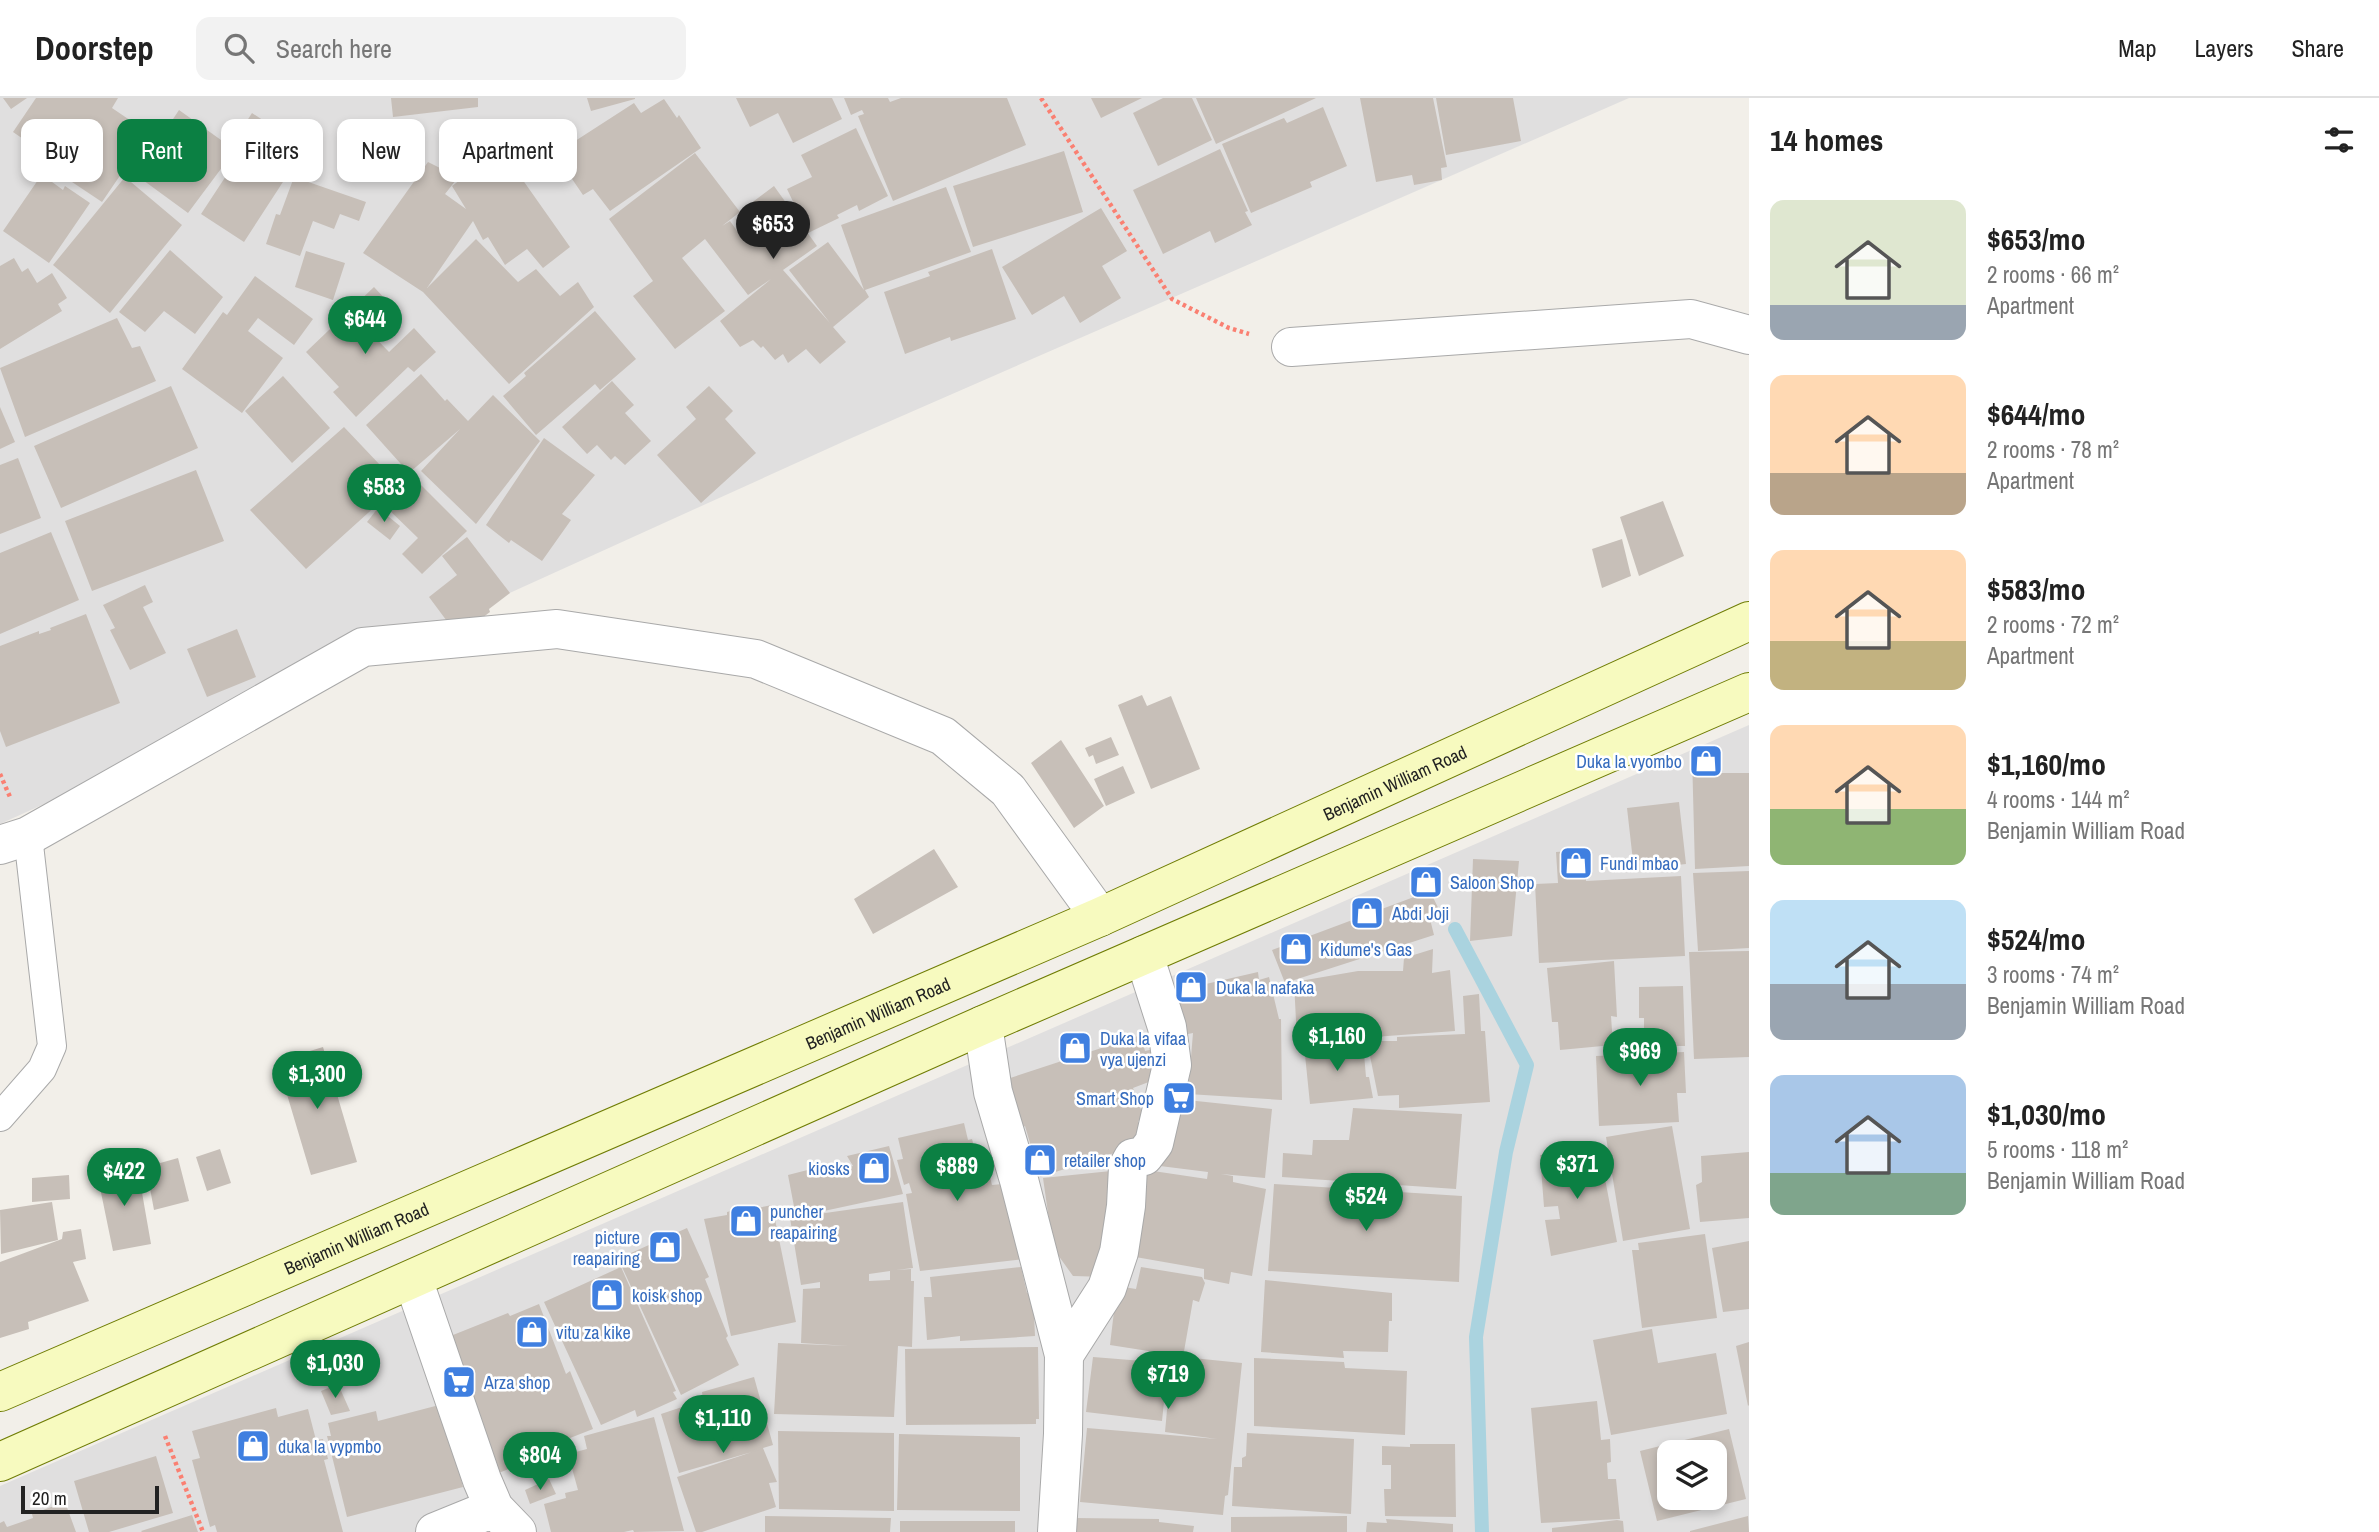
<!DOCTYPE html>
<html lang="en">
<head>
<meta charset="utf-8">
<style>
  :root { --surface:#fff; --page:#f2f2f2; --text:#222; --muted:#767676; --line:#e0e0e0; --accent:#0b8043 }
  body { margin:0; font-family:"Archivo Narrow",sans-serif; background:var(--page); color:var(--text); height:100vh; display:flex; flex-direction:column; font-size:26px; white-space:nowrap }
  * { box-sizing:border-box; margin:0 }
  p { font-size:23px; color:var(--muted) }
  .icon { flex:none; width:38px; height:38px; fill:none; stroke:currentColor; stroke-width:2; stroke-linecap:round; stroke-linejoin:round }
  .map { position:relative; flex:1; overflow:hidden }
  .sheet { display:flex; flex-direction:column; background:var(--surface); width:630px }
  .sheet>* { flex:none }
  .guide { position:absolute; left:21px; top:21px; width:665px; height:63px; display:flex; gap:14px }
  .fabs { position:absolute; left:1657px; top:1342px; display:grid; gap:14px }
  .fabs a { display:grid; place-items:center; width:70px; height:70px; border-radius:14px; background:var(--surface); box-shadow:0 4px 10px #0003; font-size:35px }
  .scale { position:absolute; left:21px; bottom:18px; width:138px; box-sizing:border-box; padding-left:7px; border:4px solid #222; border-top:0; font-size:19px; line-height:24px; white-space:nowrap; color:#222; -webkit-text-stroke:5px #fff; paint-order:stroke }
  .price { position:absolute; translate:-50% -60px; padding:0 16px; border-radius:24px; background:var(--accent); color:#fff; font-size:23px; line-height:46px; filter:drop-shadow(0 2px 4px #0008) }
  .price::after { content:''; position:absolute; left:50%; top:42px; width:21px; height:16px; margin-left:-10px; background:inherit; clip-path:polygon(0 0,100% 0,50% 100%) }
  .price.current { background:#222; color:#fff }
  ul { padding:0; list-style:none }
  li { display:flex; align-items:center; gap:21px; height:175px; padding:0 21px }
  li span { display:grid; place-items:center; flex:none; width:196px; height:140px; border-radius:14px; color:#555 }
  li>.icon { margin-inline-start:auto }
  span .icon { width:84px; height:84px; fill:#fffc; stroke-width:1 }
  li b { font-size:30px }
  h2 { display:flex; justify-content:space-between; align-items:center; height:84px; padding:0 21px; font-size:30px }
  .tag { padding:0 24px; border-radius:14px; background:var(--surface); box-shadow:0 4px 10px #0003; font-size:24px; line-height:63px }
  .tag.current { background:var(--accent); color:#fff }
  header { display:flex; align-items:center; gap:42px; box-sizing:border-box; height:98px; padding:0 35px; background:var(--surface); border-bottom:2px solid var(--line) }
  header strong { font-size:33px }
  nav { display:flex; gap:38px; margin-inline-start:auto; font-size:24px }
  .search { width:490px; height:63px; background:var(--page); display:flex; align-items:center; gap:18px; box-sizing:border-box; padding:0 24px; border-radius:14px; color:var(--muted); font-size:26px }
  main { display:flex; flex:1; min-height:0 }
  .map>svg:first-child { display:block }
</style>
</head>
<body>
<header>
<strong>Doorstep</strong>
<div class="search"><svg class="icon" aria-label="search" viewBox="0 0 24 24"><circle cx="10" cy="10" r="6"/><path d="M15 15l6 6"/></svg>Search here</div>
<nav><a>Map</a><a>Layers</a><a>Share</a></nav>
</header>
<main>
<div class="map">
<svg width="1749" height="1434" viewBox="0 0 1749 1434">
  <rect width="100%" height="100%" fill="#f2efe9"/>
  <path fill="#e0dfdf" fill-rule="evenodd" d="M0 0H1629L847 342 0 726Z
    M1749 627V1434H0V1388ZM1670 1354H1715V1400H1670Z"/>
  <g fill="none" stroke-linecap="round" stroke-linejoin="round">
    <path stroke="#aad3df" stroke-width="14" d="M1455 831 1527 967 1506 1054 1476 1239 1482 1434"/>
  </g>
  <path fill="#c7bfb8" fill-rule="evenodd" d="M3 0H27L11 11Z
    M36 0H118L112 10 149 35 102 104 69 82 74 76 13 34Z
    M391 0H478V9L393 19Z
    M587 0H635V1L591 13Z
    M736 0H832L842 21 793 45 778 15 750 29Z
    M844 0H888L890 4 901 0H1007L1026 47 893 103 858 18 864 16 862 12 851 17Z
    M1091 0H1142L1101 20Z
    M1163 0H1192L1212 42 1158 68 1133 15Z
    M1196 0H1316L1216 46Z
    M1360 0H1433L1447 69 1441 70 1442 82 1414 87 1412 77 1376 84Z
    M1436 0H1513L1521 43 1446 57Z
    M664 1 677 20 679 17 701 50 610 113 593 91 583 97 555 56 634 5 641 15Z
    M1323 9 1347 68 1310 84 1312 89 1251 115 1222 46 1284 20 1287 25Z
    M179 12 235 52 188 115 136 77Z
    M252 15 305 50 244 144 201 116 245 49 234 43Z
    M856 30 888 98 859 113 857 107 837 117 839 120 808 135 787 91 812 79 801 57Z
    M501 51 570 149 543 170 527 151 505 167 488 139 483 142 473 123 427 190 476 141 518 184 536 171 560 198 578 184 594 209 509 286 423 194 363 155 428 64 450 75 456 82 445 96 466 111 452 88Z
    M1220 51 1248 113 1245 114 1252 127 1215 145 1210 133 1163 156 1133 92Z
    M1064 53 1083 114 973 149 953 88Z
    M32 54 56 71 48 81 63 92 65 88 90 105 49 165 3 133 40 79 23 67Z
    M695 55 740 114 722 128 730 123 745 144 758 137 742 112 774 88 817 148 783 172 830 225 789 172 828 144 864 192 841 127 946 89 971 154 865 192 869 199 833 229 846 244 820 266 806 251 788 265 783 256 775 262 763 248 761 250 753 242 740 249 720 223 771 181 748 197 705 141 682 160 725 213 675 251 633 198 653 183 609 121Z
    M125 79 182 127 110 215 53 167Z
    M294 79 366 104 359 123 340 116 334 131 313 123 300 158 266 146 276 116 280 117Z
    M1101 110 1127 153 1102 168 1121 200 1080 225 1064 198 1032 217 1002 169Z
    M992 151 1016 221 951 243 950 239 905 256 884 194 930 178 928 174Z
    M170 152 223 199 195 236 164 213 145 234 119 214Z
    M306 153 345 165 333 202 295 189Z
    M14 160 22 174 28 170 37 185 52 175 67 200 58 206 62 213 0 251V168Z
    M255 178 313 221 294 247 258 220 248 233 283 260 242 315 182 271 223 214 227 217Z
    M374 189 387 203 363 227 389 254 414 230 436 254 414 274 408 269 356 319 333 294 339 289 306 254Z
    M595 213 636 261 600 292 595 286 536 337 503 298 526 278 524 275Z
    M117 220 132 250 140 248 156 283 25 339 0 270Z
    M421 276 445 303 447 301 468 323 493 297 540 343 476 426 421 373 460 331 409 375 366 327Z
    M283 278 330 330 292 365 245 313Z
    M612 283 634 307 625 315 651 343 625 367 615 358 611 362 597 347 587 356 562 329Z
    M171 288 198 350 61 410 34 348Z
    M709 288 733 313 725 321 756 355 701 405 657 357 696 321 686 309Z
    M0 309 15 344 0 351Z
    M344 329 399 387 306 471 250 412Z
    M544 340 595 377 562 416 571 422 542 463 511 442 509 445 486 427Z
    M18 360 41 420 0 436V367Z
    M196 372 224 443 92 493 65 423Z
    M413 379 467 433 422 476 402 456 418 440 385 408Z
    M1663 403 1684 458 1639 478 1620 419Z
    M378 410 400 428 390 442 367 424Z
    M51 434 79 502 0 536V455Z
    M467 439 510 495 489 511 490 514 458 538 429 499 457 477 442 458Z
    M1622 441 1631 478 1602 490 1592 451Z
    M145 487 153 504 143 509 166 555 130 572 110 532 115 530 103 507Z
    M86 516 120 605 6 649 0 633V548L39 533V536L51 532 50 530Z
    M237 531 256 579 207 599 187 551Z
    M1142 597 1147 608 1171 598 1200 671 1151 691 1118 607Z
    M1111 639 1119 657 1096 666 1093 657 1089 659 1085 650Z
    M1061 642 1104 708 1074 730 1031 665Z
    M1719 654 1721 675H1749V768L1695 771 1692 657Z
    M1123 668 1135 695 1106 708 1094 681Z
    M1679 704 1686 766 1651 770 1650 761 1633 763 1627 710Z
    M934 751 958 789 873 836 854 801Z
    M1584 752 1586 783 1681 778 1685 858 1539 865 1535 786 1558 785 1556 754Z
    M1473 761 1519 763 1512 838 1470 843Z
    M1749 773V850L1698 853 1693 775Z
    M1430 793 1442 818 1430 821 1434 837 1285 885 1272 852Z
    M1433 851 1432 875 1450 872 1455 933 1347 941 1297 942 1294 884 1358 873H1403L1404 860Z
    M1749 853V959L1694 961 1689 854Z
    M1614 863 1617 919 1611 918 1613 947 1560 952 1558 924H1552L1547 870Z
    M1258 874 1259 882 1269 879 1279 921H1281L1282 1002 1188 996 1193 935 1178 938 1171 894Z
    M1683 888 1685 948H1644V920H1639V889Z
    M1479 896 1481 933H1485L1490 1004 1399 1010V997L1378 998 1367 943H1397V939L1465 936 1463 898Z
    M1141 937 1145 953 1162 949 1167 977 1133 990 1144 1020 1138 1023 1145 1045 1040 1079 1025 1028 1021 1031 1007 981Z
    M1363 944 1366 979H1369L1373 1000 1310 1006 1304 947Z
    M323 949 357 1064 311 1077 277 963Z
    M1684 954 1686 995H1677L1679 1024 1599 1028 1596 958Z
    M1168 1000 1272 1011 1265 1080 1221 1076 1233 1078V1084L1266 1091 1252 1178 1231 1174 1229 1186 1204 1181V1171L1124 1157 1133 1070 1207 1081 1208 1074 1160 1068Z
    M1353 1010 1462 1016 1456 1091 1282 1079 1283 1055 1312 1057 1313 1042H1349Z
    M964 1025 968 1042 972 1041 979 1068 987 1067 992 1087 1013 1085 1024 1161 920 1173 906 1096 912 1095 909 1085 904 1087 897 1062 903 1061 898 1040Z
    M1672 1028 1690 1131 1623 1143 1606 1039Z
    M889 1048 903 1096 796 1119 788 1077 827 1067 830 1073 853 1068 847 1058Z
    M1599 1049 1617 1144 1551 1158 1545 1122 1560 1121 1558 1108 1544 1109 1540 1057Z
    M220 1051 231 1085 207 1093 196 1059Z
    M1749 1054V1120L1700 1124 1696 1087 1702 1084 1701 1058Z
    M178 1060 189 1103 154 1112 146 1069Z
    M137 1066 151 1146 113 1153 97 1075Z
    M1111 1073 1108 1179 1073 1178 1053 1150 1043 1080Z
    M69 1077 70 1101 32 1104V1080Z
    M1274 1086 1462 1098 1459 1184 1268 1173Z
    M52 1104 58 1142 1 1156 0 1112Z
    M903 1104 913 1170 896 1172 911 1171V1183H914L912 1249 898 1248 894 1319 774 1316 778 1245 849 1248 801 1245 803 1191 820 1190V1184L801 1187 790 1120ZM890 1173V1182L869 1183V1176Z
    M772 1107 796 1224 731 1238 704 1121 727 1117V1114L746 1109 748 1112Z
    M687 1130 709 1179 705 1181 728 1238 726 1240 739 1267 681 1297 622 1169 625 1168 622 1159Z
    M81 1131 86 1161 73 1164 89 1203 28 1224 29 1231 0 1240V1164L62 1141 63 1134Z
    M1705 1136 1717 1220 1642 1230 1632 1152H1639L1638 1145Z
    M1749 1143V1211L1723 1214 1712 1150Z
    M621 1169 676 1293 673 1294 677 1301 637 1319 635 1312 601 1327 544 1204Z
    M1021 1169 1027 1195 1033 1194 1035 1238 960 1243V1238L927 1242 924 1199H932L930 1179Z
    M1141 1169 1202 1179 1205 1185 1199 1204 1193 1202 1183 1259 1242 1265 1228 1397 1225 1398 1223 1417 1080 1404 1087 1330 1217 1341 1165 1334 1172 1257 1180 1258 1110 1247 1117 1188 1136 1191Z
    M1265 1182 1392 1195V1223H1389L1388 1254 1343 1253 1344 1260 1261 1254Z
    M539 1206 566 1276 570 1273 593 1331 547 1349 549 1355 496 1376 448 1239 508 1215 510 1218Z
    M1652 1231 1658 1265 1716 1255 1727 1316 1611 1337 1593 1242Z
    M1749 1244V1307L1748 1308 1736 1248Z
    M1038 1249 1039 1321H1036V1326L906 1327 905 1251Z
    M1093 1259 1168 1265 1162 1323 1086 1314Z
    M1254 1260 1344 1264 1345 1270 1407 1273 1405 1337 1254 1328Z
    M754 1279 773 1347 763 1350 777 1384 769 1385 776 1409 702 1434H696L677 1379 752 1354 679 1375 661 1316 703 1302 702 1294Z
    M338 1286 350 1313 331 1317 321 1293Z
    M1597 1303 1601 1342 1610 1341 1611 1364 1607 1365 1608 1381H1616L1620 1421 1541 1425 1531 1310Z
    M443 1306 463 1389 347 1419 327 1338H331L328 1325 376 1313 378 1323Z
    M276 1310 278 1319 308 1311 316 1342 323 1341 328 1361 324 1362 343 1434H217L215 1427 210 1429 192 1362 200 1360 192 1333Z
    M654 1319 684 1433 634 1434 633 1432 624 1434H551L544 1406 566 1400 565 1395 578 1392 568 1356 587 1351 584 1338Z
    M1729 1331 1746 1401 1657 1423 1640 1353ZM1670 1354H1715V1400H1670Z
    M778 1333 894 1335V1413L779 1411Z
    M1247 1335 1354 1341 1351 1416 1232 1408 1234 1369H1242V1360L1246 1358Z
    M899 1336 1020 1339V1413L897 1412Z
    M1410 1346H1455L1456 1419 1385 1418 1384 1391H1391V1367H1382V1348L1410 1349Z
    M156 1358 173 1415 109 1434H89L74 1383Z
    M549 1381 556 1396 530 1406 525 1392Z
    M65 1404 76 1434H0V1425L4 1423 7 1429 33 1420 32 1416Z
    M192 1417 198 1434H142L141 1433Z
    M765 1418 891 1420 890 1434H765Z
    M1347 1418V1434H1231V1419Z
    M1748 1418 1749 1434H1690V1433Z
    M1074 1420 1159 1421V1424L1194 1428 1193 1434H1074Z
    M1386 1421 1453 1426V1434H1366L1367 1424 1387 1425Z
    M1617 1422 1623 1423 1624 1434H1552V1430Z
    M900 1423H1015V1434H900Z"/>
  <g fill="none" stroke-linecap="round" stroke-linejoin="round">
    <defs>
      <path id="lane" d="M0 1019 42 971 52 948 28 738"/>
      <path id="street" d="M1291 249 1691 221 1749 237
        M0 747 28 738 363 549 557 531 756 561 943 638 1008 692 1100 819
        M983 927 993 994 1019 1082 1064 1257 1063 1336 1057 1434
        M413 1181 482 1382 494 1410 517 1434
        M1064 1257 1107 1190 1119 1154 1126 1108 1128 1069 1133 1060 1144 1058 1154 1045 1172 967 1167 929 1144 857
        M435 1434 494 1410"/>
      <g id="secondary">
        <path id="s1" d="M0 1294 1100 819 1749 523"/>
        <path d="M0 1364 983 927 1749 594"/>
      </g>
    </defs>
    <use href="#lane" stroke="#a9a9a9" stroke-width="30"/>
    <use href="#street" stroke="#a9a9a9" stroke-width="40"/>
    <use href="#secondary" stroke="#707d05" stroke-width="40"/>
    <path stroke="#fa8072" stroke-width="4.5" stroke-dasharray="3.5 3.5" stroke-linecap="butt" d="M1041 0 1172 201 1229 230 1249 236
      M0 676 10 699
      M165 1338 203 1434"/>
    <use href="#lane" stroke="#fff" stroke-width="28"/>
    <use href="#street" stroke="#fff" stroke-width="38"/>
    <use href="#secondary" stroke="#f7fabf" stroke-width="38"/>
  </g>
  <defs>
    <symbol id="shop-square" viewBox="-11 -11 22 22"><rect x="-9" y="-9" width="18" height="18" rx="4" fill="#3f7fe0" stroke="#fff"/><path d="M-5-2.5h2.3a2.7 3.5 0 0 1 5.4 0H5L5.5 6h-11ZM-1.5-2.5h3a1.5 2.3 0 0 0-3 0Z" fill="#fff"/></symbol>
    <symbol id="supermarket-square" viewBox="-11 -11 22 22"><rect x="-9" y="-9" width="18" height="18" rx="4" fill="#3f7fe0" stroke="#fff"/><path d="M-6-5.5h2.5l.6 2H6L4.5 2H-2.5L-4.4-4H-6ZM-1.5 3.2a1.3 1.3 0 1 0 .1 0ZM3 3.2a1.3 1.3 0 1 0 .1 0Z" fill="#fff"/></symbol>
  </defs>
  <g fill-rule="evenodd">
    <use href="#shop-square" x="1687" y="644" width="38" height="38"/>
    <use href="#shop-square" x="1557" y="746" width="38" height="38"/>
    <use href="#shop-square" x="1407" y="765" width="38" height="38"/>
    <use href="#shop-square" x="1348" y="796" width="38" height="38"/>
    <use href="#shop-square" x="1277" y="832" width="38" height="38"/>
    <use href="#shop-square" x="1172" y="870" width="38" height="38"/>
    <use href="#shop-square" x="1056" y="931" width="38" height="38"/>
    <use href="#supermarket-square" x="1160" y="981" width="38" height="38"/>
    <use href="#shop-square" x="1021" y="1043" width="38" height="38"/>
    <use href="#shop-square" x="855" y="1051" width="38" height="38"/>
    <use href="#shop-square" x="727" y="1104" width="38" height="38"/>
    <use href="#shop-square" x="646" y="1130" width="38" height="38"/>
    <use href="#shop-square" x="588" y="1178" width="38" height="38"/>
    <use href="#shop-square" x="513" y="1215" width="38" height="38"/>
    <use href="#supermarket-square" x="440" y="1265" width="38" height="38"/>
    <use href="#shop-square" x="234" y="1329" width="38" height="38"/>
  </g>
  <g text-anchor="middle" dominant-baseline="central" stroke-width="5" stroke-linejoin="round" paint-order="stroke">
    <g font-size="18" fill="#366cbe" stroke="#fff" text-anchor="start">
      <text x="1682" y="663" text-anchor="end">Duka la vyombo</text>
      <text x="1600" y="765">Fundi mbao</text>
      <text x="1450" y="784">Saloon Shop</text>
      <text x="1392" y="815">Abdi Joji</text>
      <text x="1320" y="851">Kidume's Gas</text>
      <text x="1216" y="889">Duka la nafaka</text>
      <text x="1100" y="940">Duka la vifaa<tspan x="1100" dy="21">vya ujenzi</tspan></text>
      <text x="1154" y="1000" text-anchor="end">Smart Shop</text>
      <text x="1064" y="1062">retailer shop</text>
      <text x="850" y="1070" text-anchor="end">kiosks</text>
      <text x="770" y="1113">puncher<tspan x="770" dy="21">reapairing</tspan></text>
      <text x="640" y="1139" text-anchor="end">picture<tspan x="640" dy="21">reapairing</tspan></text>
      <text x="632" y="1197">koisk shop</text>
      <text x="556" y="1234">vitu za kike</text>
      <text x="484" y="1284">Arza shop</text>
      <text x="278" y="1348">duka la vypmbo</text>
    </g>
    <g font-size="18" fill="#222" stroke="#fff">
      <text stroke="none"><textPath href="#s1" startOffset="1522">Benjamin William Road</textPath></text>
      <text stroke="none"><textPath href="#s1" startOffset="956">Benjamin William Road</textPath></text>
      <text stroke="none"><textPath href="#s1" startOffset="388">Benjamin William Road</textPath></text>
    </g>
  </g>
</svg>
<div class="fabs">
<a><svg class="icon" aria-label="layers" viewBox="0 0 24 24"><path d="M12 4l9 5-9 5-9-5zM3 14l9 5 9-5"/></svg></a>
</div>
<div class="scale">20 m</div>
<b class="price current" style="left:773px;top:163px">$653</b>
<b class="price" style="left:365px;top:258px">$644</b>
<b class="price" style="left:384px;top:426px">$583</b>
<b class="price" style="left:1337px;top:975px">$1,160</b>
<b class="price" style="left:1640px;top:990px">$969</b>
<b class="price" style="left:317px;top:1013px">$1,300</b>
<b class="price" style="left:1577px;top:1103px">$371</b>
<b class="price" style="left:957px;top:1105px">$889</b>
<b class="price" style="left:124px;top:1110px">$422</b>
<b class="price" style="left:1366px;top:1135px">$524</b>
<b class="price" style="left:335px;top:1302px">$1,030</b>
<b class="price" style="left:1168px;top:1313px">$719</b>
<b class="price" style="left:723px;top:1357px">$1,110</b>
<b class="price" style="left:540px;top:1394px">$804</b>
<div class="guide">
<a class="tag">Buy</a>
<a class="tag current">Rent</a>
<a class="tag">Filters</a>
<a class="tag">New</a>
<a class="tag">Apartment</a>
</div>
</div>
<section class="sheet">
<h2>14 homes<svg class="icon" aria-label="filters" viewBox="0 0 24 24"><path d="M4 7h16M4 17h16"/><circle cx="9" cy="7" r="2"/><circle cx="15" cy="17" r="2"/></svg></h2>
<ul>
<li><span style="background:linear-gradient(#dfe7d0 75%,#9aa5b1 0)"><svg class="icon" aria-label="home" viewBox="0 0 24 24"><path d="M3 11l9-7 9 7M6 9v11h12V9"/></svg></span><div><b>$653/mo</b><p>2 rooms · 66 m²</p><p>Apartment</p></div></li>
<li><span style="background:linear-gradient(#ffd9b3 70%,#b9a48a 0)"><svg class="icon" aria-label="home" viewBox="0 0 24 24"><path d="M3 11l9-7 9 7M6 9v11h12V9"/></svg></span><div><b>$644/mo</b><p>2 rooms · 78 m²</p><p>Apartment</p></div></li>
<li><span style="background:linear-gradient(#ffd9b3 65%,#c2b280 0)"><svg class="icon" aria-label="home" viewBox="0 0 24 24"><path d="M3 11l9-7 9 7M6 9v11h12V9"/></svg></span><div><b>$583/mo</b><p>2 rooms · 72 m²</p><p>Apartment</p></div></li>
<li><span style="background:linear-gradient(#ffd9b3 60%,#8fb573 0)"><svg class="icon" aria-label="home" viewBox="0 0 24 24"><path d="M3 11l9-7 9 7M6 9v11h12V9"/></svg></span><div><b>$1,160/mo</b><p>4 rooms · 144 m²</p><p>Benjamin William Road</p></div></li>
<li><span style="background:linear-gradient(#bfe0f5 60%,#9aa5b1 0)"><svg class="icon" aria-label="home" viewBox="0 0 24 24"><path d="M3 11l9-7 9 7M6 9v11h12V9"/></svg></span><div><b>$524/mo</b><p>3 rooms · 74 m²</p><p>Benjamin William Road</p></div></li>
<li><span style="background:linear-gradient(#a9c7e8 70%,#7fa58c 0)"><svg class="icon" aria-label="home" viewBox="0 0 24 24"><path d="M3 11l9-7 9 7M6 9v11h12V9"/></svg></span><div><b>$1,030/mo</b><p>5 rooms · 118 m²</p><p>Benjamin William Road</p></div></li>
</ul>
</section>
</main>
</body>
</html>
